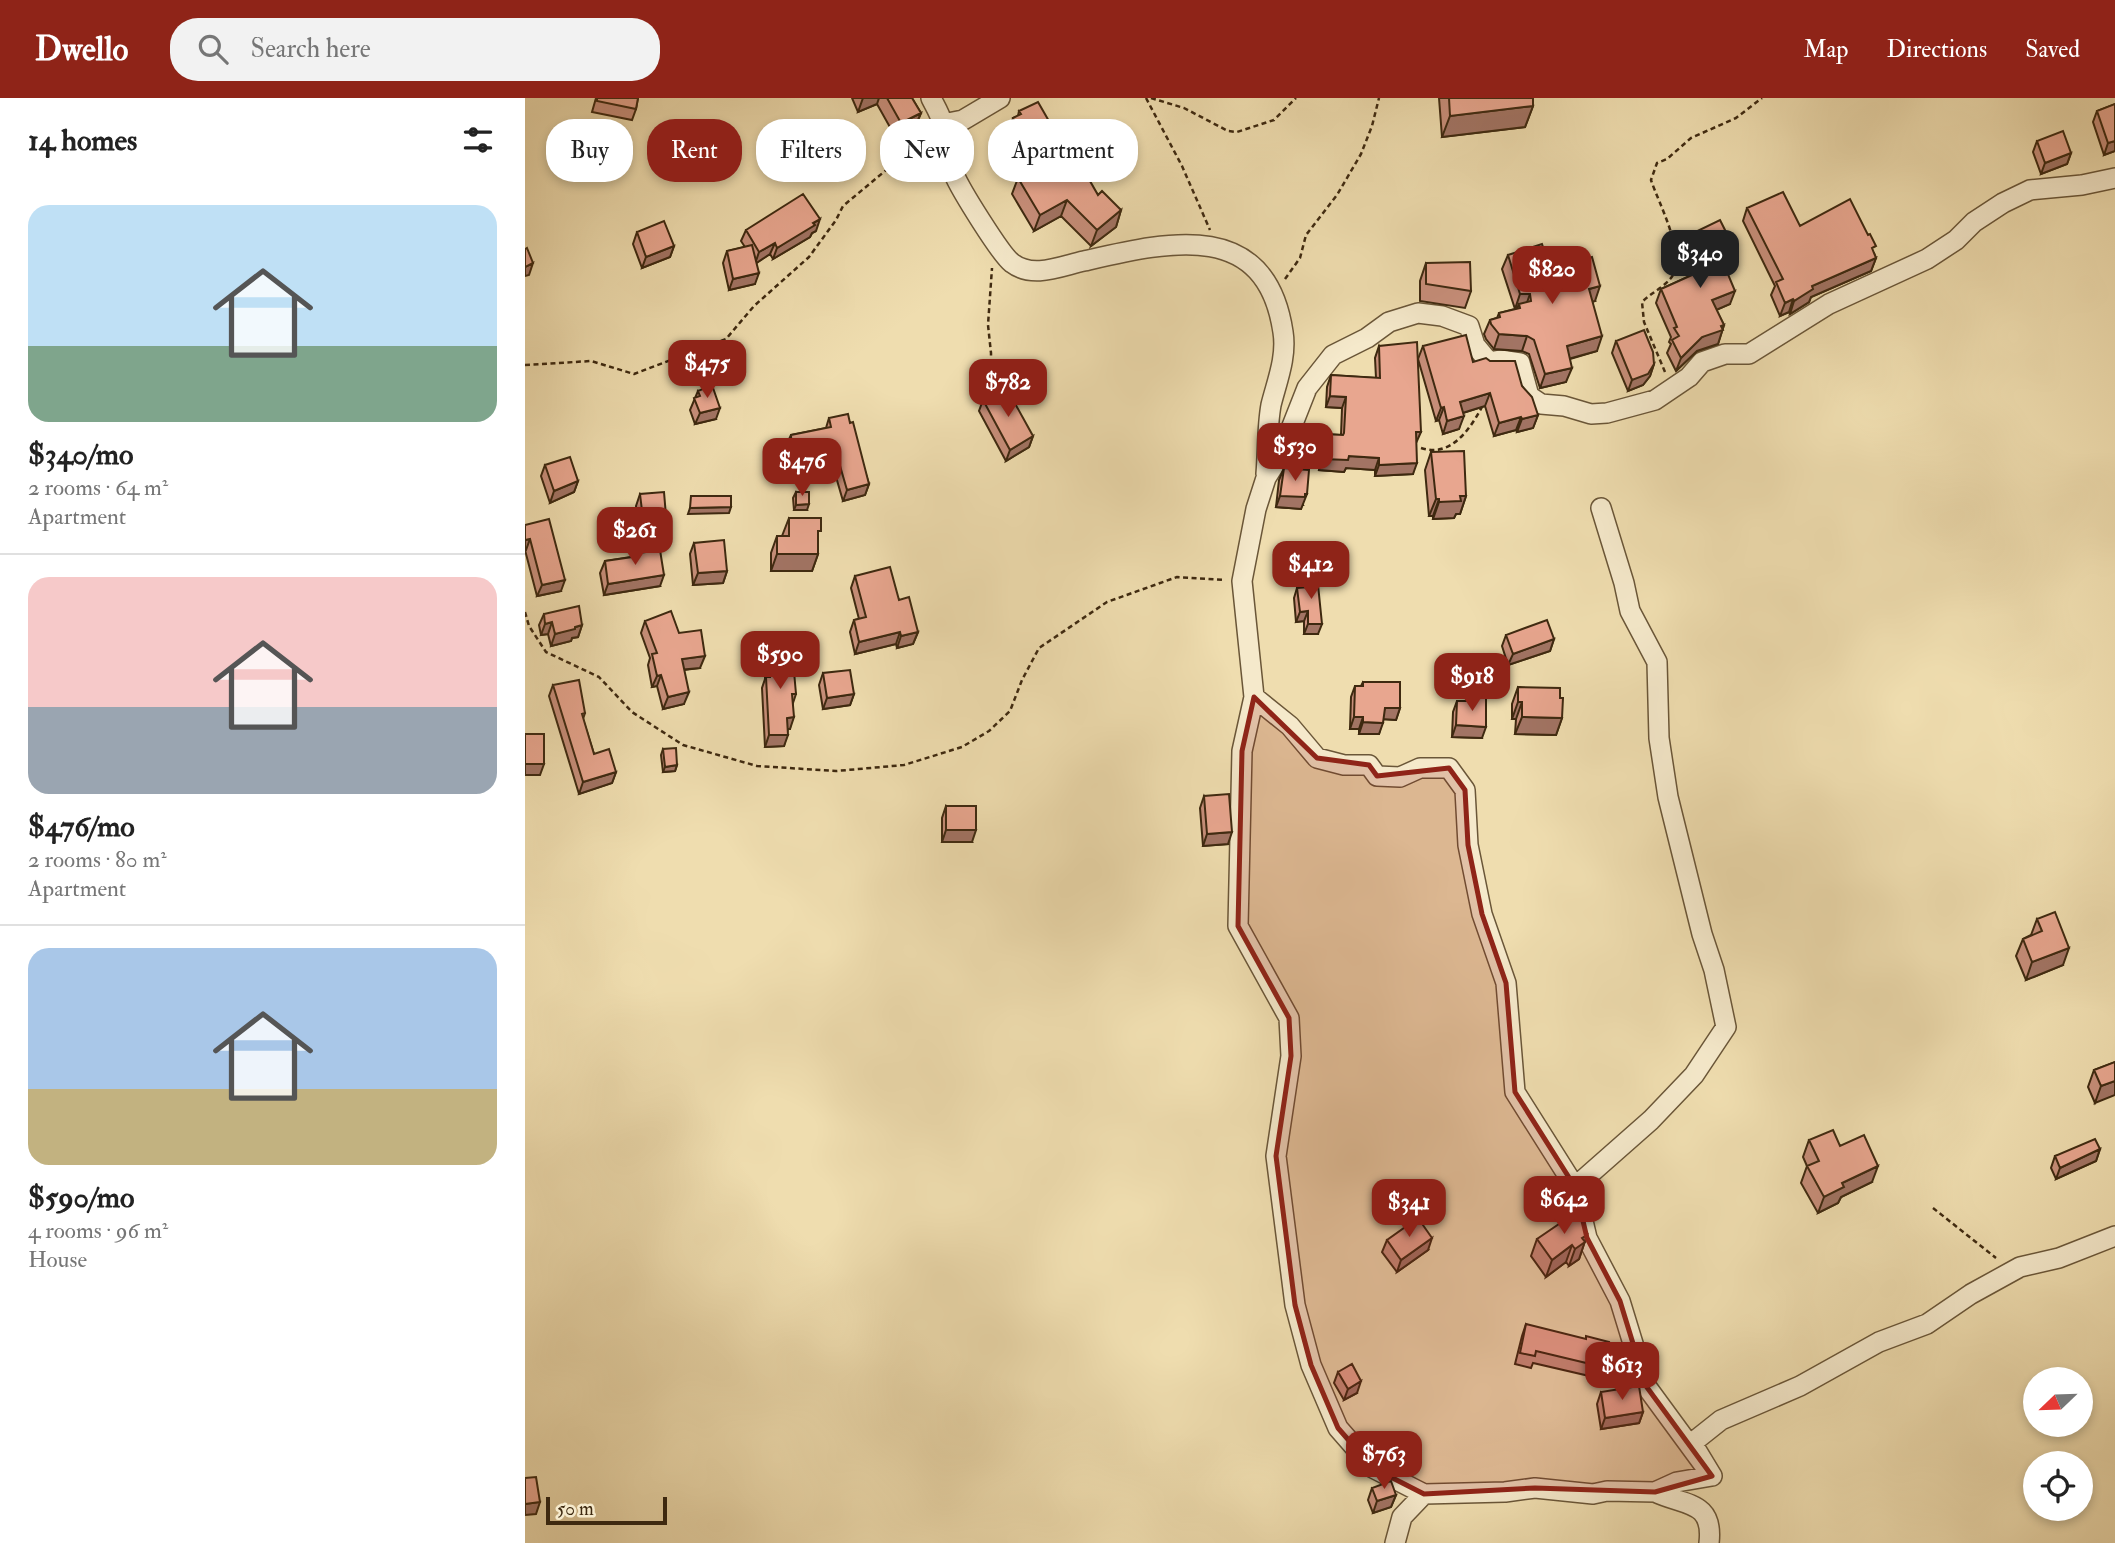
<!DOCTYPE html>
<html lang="en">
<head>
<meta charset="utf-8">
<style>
  :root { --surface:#fff; --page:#f2f2f2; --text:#222; --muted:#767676; --line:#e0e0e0; --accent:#8f2418 }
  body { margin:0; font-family:"IM FELL Double Pica",serif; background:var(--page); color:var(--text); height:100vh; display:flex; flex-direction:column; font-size:26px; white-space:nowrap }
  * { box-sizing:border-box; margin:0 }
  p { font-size:23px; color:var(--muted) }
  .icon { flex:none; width:38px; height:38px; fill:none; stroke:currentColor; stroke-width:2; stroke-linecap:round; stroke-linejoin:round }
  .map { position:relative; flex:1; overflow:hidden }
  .sheet { display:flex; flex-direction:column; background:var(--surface); width:525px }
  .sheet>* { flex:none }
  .guide { position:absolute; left:21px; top:21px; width:665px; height:63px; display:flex; gap:14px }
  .needle { width:46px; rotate:247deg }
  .controls { position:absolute; left:1498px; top:1269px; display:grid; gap:14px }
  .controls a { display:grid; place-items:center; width:70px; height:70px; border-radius:50%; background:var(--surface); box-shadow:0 4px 10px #0003; font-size:35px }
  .scale { position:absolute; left:21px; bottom:18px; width:121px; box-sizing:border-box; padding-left:7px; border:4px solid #3e2910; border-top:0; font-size:19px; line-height:24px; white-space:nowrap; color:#3e2910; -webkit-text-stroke:5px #f5e9cb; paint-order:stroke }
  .price { position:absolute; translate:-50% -60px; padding:0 16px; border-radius:14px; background:var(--accent); color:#fff; font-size:23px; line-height:46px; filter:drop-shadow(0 2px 4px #0008) }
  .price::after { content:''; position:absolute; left:50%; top:42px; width:21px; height:16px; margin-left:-10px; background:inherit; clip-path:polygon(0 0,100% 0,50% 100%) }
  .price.active { background:#222; color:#fff }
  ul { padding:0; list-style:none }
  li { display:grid; align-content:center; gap:14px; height:371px; padding:0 28px }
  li+li { border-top:2px solid var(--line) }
  li span { display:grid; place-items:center; height:217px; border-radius:21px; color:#555 }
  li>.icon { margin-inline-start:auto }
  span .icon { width:126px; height:126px; fill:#fffc; stroke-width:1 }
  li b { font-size:30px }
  h2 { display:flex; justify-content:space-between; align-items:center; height:84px; padding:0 28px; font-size:30px }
  .tag { padding:0 24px; border-radius:28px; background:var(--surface); box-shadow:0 4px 10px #0003; font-size:24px; line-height:63px }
  .tag.active { background:var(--accent); color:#fff }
  header { display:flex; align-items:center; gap:42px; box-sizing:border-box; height:98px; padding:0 35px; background:var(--accent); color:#fff }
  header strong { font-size:33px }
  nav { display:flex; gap:38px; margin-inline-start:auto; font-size:24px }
  .search { width:490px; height:63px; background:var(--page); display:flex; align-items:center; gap:18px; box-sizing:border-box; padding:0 24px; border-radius:28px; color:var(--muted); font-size:26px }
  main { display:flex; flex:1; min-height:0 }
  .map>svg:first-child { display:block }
</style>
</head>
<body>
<header>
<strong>Dwello</strong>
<div class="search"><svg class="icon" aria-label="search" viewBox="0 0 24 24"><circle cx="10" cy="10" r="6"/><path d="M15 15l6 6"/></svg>Search here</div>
<nav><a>Map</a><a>Directions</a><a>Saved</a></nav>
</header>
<main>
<section class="sheet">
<h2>14 homes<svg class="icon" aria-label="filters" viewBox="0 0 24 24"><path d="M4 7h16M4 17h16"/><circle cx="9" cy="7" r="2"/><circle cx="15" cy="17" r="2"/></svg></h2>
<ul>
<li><span style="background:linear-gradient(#bfe0f5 65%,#7fa58c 0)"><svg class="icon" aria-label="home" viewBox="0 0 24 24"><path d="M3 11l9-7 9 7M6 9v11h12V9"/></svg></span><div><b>$340/mo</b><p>2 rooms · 64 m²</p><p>Apartment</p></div></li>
<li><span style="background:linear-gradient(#f6c9c9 60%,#9aa5b1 0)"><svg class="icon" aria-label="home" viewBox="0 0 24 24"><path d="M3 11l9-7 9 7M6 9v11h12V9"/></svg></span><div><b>$476/mo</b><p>2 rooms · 80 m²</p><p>Apartment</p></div></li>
<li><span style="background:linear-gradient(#a9c7e8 65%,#c2b280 0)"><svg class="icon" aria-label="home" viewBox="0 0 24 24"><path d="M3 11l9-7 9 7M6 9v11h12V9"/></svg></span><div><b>$590/mo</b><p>4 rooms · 96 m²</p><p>House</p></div></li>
</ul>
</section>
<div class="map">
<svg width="1590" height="1445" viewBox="0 0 1590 1445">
  <rect width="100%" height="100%" fill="#efddaf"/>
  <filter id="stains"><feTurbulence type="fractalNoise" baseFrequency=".00286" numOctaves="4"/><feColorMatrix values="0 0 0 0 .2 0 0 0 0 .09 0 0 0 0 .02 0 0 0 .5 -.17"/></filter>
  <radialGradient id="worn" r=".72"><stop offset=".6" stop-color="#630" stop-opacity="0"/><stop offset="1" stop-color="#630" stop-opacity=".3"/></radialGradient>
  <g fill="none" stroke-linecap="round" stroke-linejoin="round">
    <defs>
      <path id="street" d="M406 0C410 8 415 16 417 24 423 41 422 60 429 76 435 91 476 157 487 165 508 181 536 168 559 163 642 144 741 119 758 234 762 259 752 283 746 307 742 329 743 353 741 376
        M418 26 438 22 475 0
        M729 599 717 653 713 828 764 920 766 958 751 1058 770 1207 786 1267 813 1330 848 1370 899 1396
        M1050 1089 1126 1022 1169 977 1201 929 1189 872 1177 836 1143 699 1134 640 1132 564 1105 513 1099 485 1076 410
        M1187 1378 1121 1288 1095 1203 1062 1140 1050 1089 990 994 981 885 957 816 943 747 940 692 924 670H895L875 679 852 678 844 667H819L792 660 765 628 729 599 717 483 731 411 741 380 756 356 782 290 808 257 842 240 864 224 893 215 917 218 944 228 950 247 964 264 975 262 995 265 1004 298 1016 306 1039 308 1066 316 1082 315 1130 302 1164 279 1177 264 1200 256H1224L1304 206 1402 161 1431 142 1449 124 1478 105 1505 92 1557 87 1590 80
        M1130 1394C1159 1408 1189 1402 1184 1445
        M870 1445 877 1419 899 1396 980 1394 1010 1390 1068 1396 1082 1393 1130 1394 1152 1384 1187 1378 1167 1345 1196 1322 1275 1288 1354 1244 1402 1226 1446 1196 1495 1169 1534 1160 1590 1138"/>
    </defs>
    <use href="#street" stroke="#6a5638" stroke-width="22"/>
    <path stroke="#3e2910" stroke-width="2.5" stroke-dasharray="5 3.5" stroke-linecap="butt" d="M621 0 657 68 685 132
      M626 0 659 10 703 33 712 34 749 22 771 0
      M760 181 775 160 781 137 812 97 836 56 847 28 854 0
      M0 267 66 263 109 276 201 241 229 208 284 159 311 122 318 108 402 38
      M1140 274 1119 224 1117 204C1126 195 1139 189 1146 180 1163 159 1133 104 1126 82L1132 65 1142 61 1166 40 1211 20 1237 0
      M466 300V255L463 227 467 170
      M896 350C926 360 945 331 957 309
      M0 514 4 528 21 554 74 579 107 614 158 647 232 668 311 673 379 667 437 649 464 633 485 613 497 582 514 550 582 504 652 479 700 482
      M1408 1110 1471 1160"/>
    <use href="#street" stroke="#f5e9cb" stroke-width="19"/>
  </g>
  <path fill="#c88f7b" stroke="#3e2910" stroke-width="2" d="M71 0H113L111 11 107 22 67 14Z
    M327 0H387L396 15 390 29 371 40 352 6 333 14Z
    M914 0H1008V8L1000 29 917 39Z
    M1590 6V53L1579 57 1568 24 1572 13Z
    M494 13 536 44 573 97 596 112 591 129 566 148 536 118 509 133 487 96 493 80 497 77 482 44 484 39 483 36 488 20 493 18Z
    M1512 43 1546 55 1542 66 1516 76 1508 54Z
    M1222 110 1349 155 1351 160 1346 173 1286 199 1284 204 1265 216 1264 214 1255 218 1246 197 1250 188 1218 123Z
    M221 132 291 133 287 135 285 139 248 161 245 156 231 165 230 186 204 192 198 165 202 153 220 149 216 143Z
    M112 134 149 148 145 159 117 170 108 146Z
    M1160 139 1202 144 1198 159 1196 160 1205 206 1191 212 1199 227 1193 246 1172 253 1151 273 1142 255 1146 246 1144 244 1146 239 1131 205 1136 191 1167 177 1155 152Z
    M983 157 1025 171 1070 203 1067 204 1072 253 1045 261 1041 284 1015 290 1004 256 997 253 969 251 961 241 959 236 965 222 972 220 974 215 990 211 977 171Z
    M901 165 946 193 940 210 895 203V183Z
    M1091 243 1129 266 1125 278 1118 287 1103 293 1087 255Z
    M854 248 891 345 888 376 850 378V372L821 370 819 374 794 372 795 348 799 336 816 337 817 310 801 309 802 289 806 277 851 280 850 260Z
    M898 248 948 264 997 288 1013 317 1008 330 992 334 991 332 969 338 960 308 938 315 934 331 918 336 914 322 911 323 893 261Z
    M173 293 191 321 170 326 165 312Z
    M458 302 508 338 504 349 481 363 454 313Z
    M304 320 325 325 344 386 340 397 318 403 307 365 263 373 261 348 266 337 301 330Z
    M906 354 941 398 935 416H931L929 420 908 421V418H904L900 372Z
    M20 367 53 383 49 394 25 405 16 378Z
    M759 370 778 407H777L776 411 751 409 754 382Z
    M271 394 282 412H269L268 400Z
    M115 396 137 430 113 432 111 408Z
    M264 420 293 442V456L287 473H246V455L252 438H257Z
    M0 427 36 493 12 498 0 452Z
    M169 445 202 473 198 485 168 487 165 456Z
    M107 456 135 488 79 497 75 475 80 463 106 459Z
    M783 477 793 536H779V523L771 524 769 500 772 490H779Z
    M330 478 374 502 393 534 388 546 372 550 371 546 330 556 325 534 329 522 334 521 326 490Z
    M19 516 57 527 53 539 47 540 46 543 26 548 23 536 16 537 14 527Z
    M120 523 154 535 175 570 159 572V606L138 611 132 588 127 589 123 567 125 560 116 535Z
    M981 537 1029 541 1025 553 983 567 977 548Z
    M244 554 271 596 268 605 265 631H263L259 648 240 649 237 590 240 581V566Z
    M298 575 329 596 325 607 298 611 294 587Z
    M838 584 875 610 871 622 858 621 854 636H834V631H825L826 599 830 588H836Z
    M28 587 60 615 58 621 69 656 91 674 87 685 54 696 24 598Z
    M993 589 1035 600 1037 620 1031 637 990 636 991 621H987V606Z
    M942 600 957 640 927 639 928 614 932 603H941Z
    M138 651 152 667 150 673 138 674 136 657Z
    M679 698 703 746 678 748 675 710Z
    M421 708 447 744H417V720Z
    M1512 821 1538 867 1501 882 1491 858 1498 841 1506 837Z
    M1590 964 1570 1005 1563 989 1569 972Z
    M1284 1042 1315 1048 1347 1084 1316 1099 1313 1105 1293 1115 1276 1085 1282 1068 1278 1059Z
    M1575 1051 1571 1063 1531 1081 1526 1070 1530 1058Z
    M1062 1137 1054 1161 1044 1168 1041 1164 1021 1179 1006 1158 1012 1141Z
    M862 1142 903 1152 872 1174 857 1154Z
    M1001 1226 1078 1269 1073 1280 1008 1265 1006 1270 990 1266 997 1238Z
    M813 1274 832 1295 819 1302 809 1285Z
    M1076 1294 1118 1314 1114 1325 1076 1331 1072 1306Z
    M847 1390 871 1397 866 1409 848 1415 843 1402Z"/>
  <path fill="#a27464" stroke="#3e2910" stroke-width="2" d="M338 0H354L352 6 333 14Z
    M1008 8 1000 29 917 39 925 18Z
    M396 15 390 29 371 40 376 25Z
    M1590 43V53L1579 57 1583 45Z
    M1546 55 1542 66 1516 76 1520 65Z
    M542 102 536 118 509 133 515 117Z
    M596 112 591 129 566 148 572 132Z
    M295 121 291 133 287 135 285 139 248 161 252 150Z
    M1204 140 1198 159 1187 164 1192 150Z
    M250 145 245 156 230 166 234 154Z
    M149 148 145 159 117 170 121 159Z
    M1351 160 1346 173 1286 199 1284 204 1265 216 1269 203 1287 188Z
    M8 165 4 177 0 178V169Z
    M234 175 230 186 204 192 208 181Z
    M1075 188 1070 203 1059 206 1064 191Z
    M1210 193 1205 206 1182 216 1187 202Z
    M995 196H1005L1000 210 994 206 992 211H990Z
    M1268 201 1264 214 1255 218 1260 205Z
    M1199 227 1193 246 1172 253 1151 273 1156 260 1177 239Z
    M974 236 1002 238 997 253 969 251Z
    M1077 238 1072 253 1036 263 1042 248Z
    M1129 266 1125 278 1118 287 1103 293 1107 282Z
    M1047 270 1041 284 1015 290 1020 276Z
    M965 295 960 308 931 317 935 304Z
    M805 298 821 299 817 310 801 309Z
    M919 309 914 322 911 323 916 310Z
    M195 310 191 321 170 326 175 315Z
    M1013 317 1008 330 992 334 997 321Z
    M939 318 934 331 918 336 922 323Z
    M996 319 991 332 969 338 974 325Z
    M891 334H896L891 345Z
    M508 338 504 349 481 363 485 352Z
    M311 354 307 365 263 373 267 362Z
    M824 358 854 360 850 372 821 370 819 374 794 372 798 361Z
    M892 365 888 376 850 378 854 367Z
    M53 383 49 394 25 405 29 393Z
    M344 386 340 397 318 403 322 392Z
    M782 396 776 411 751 409 755 398Z
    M935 398H941L935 416H931L929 420 908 421 914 404Z
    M911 401H914L908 418H904Z
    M284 406 282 412H269L271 407Z
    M206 409 204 415 163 416 165 410Z
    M141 418 137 430 113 432 118 421Z
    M5 441 1 452H0V442Z
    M252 456H293L287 473H246Z
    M202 473 198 485 168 487 173 475Z
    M139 477 135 488 79 497 83 486Z
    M40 482 36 493 12 498 17 487Z
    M783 513 779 523 771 524 775 514Z
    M27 524 23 536 16 537 20 526Z
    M783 526H797L793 536H779Z
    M57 527 53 539 47 540 46 543 26 548 30 536Z
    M375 534 371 546 330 556 334 544Z
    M393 534 388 546 372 550 376 538Z
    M1029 541 1025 553 983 567 988 556Z
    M180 558 175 570 153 572 157 561Z
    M136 577 132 588 127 589 132 578Z
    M164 594 159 606 138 611 143 599Z
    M329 596 325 607 298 611 302 600Z
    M993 604H997L991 621H987Z
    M860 610H875L871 622 856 621Z
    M269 619 265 631H258L262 620Z
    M829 619H838L834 631H825Z
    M997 619 1037 620 1031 637 990 636Z
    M838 624 858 625 854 636H834Z
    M931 627 961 629 957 640 927 639Z
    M244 637H263L259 648 240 649Z
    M0 666H19L15 677H0Z
    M152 667 150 673 138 674 140 669Z
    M91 674 87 685 54 696 58 684Z
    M421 732H451L447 744H417Z
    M707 734 703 746 678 748 682 736Z
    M1544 850 1538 867 1501 882 1507 864Z
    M1590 983V997L1570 1005 1576 988Z
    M1575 1051 1571 1063 1531 1081 1535 1070Z
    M1353 1068 1347 1084 1316 1099 1313 1105 1293 1115 1299 1099 1317 1085Z
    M1062 1137 1054 1161 1044 1168 1050 1151 1057 1140Z
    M907 1140 903 1152 872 1174 876 1162Z
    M1047 1147 1041 1164 1021 1179 1027 1162Z
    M836 1283 832 1295 819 1302 823 1291Z
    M1118 1314 1114 1325 1076 1331 1080 1320Z
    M871 1397 866 1409 848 1415 852 1403Z
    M15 1404 11 1416 0 1417V1406Z"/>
  <path fill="#e8a68f" stroke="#3e2910" stroke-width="2" d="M72 0H113L111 11 72 3Z
    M362 0H387L396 15 376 25Z
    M924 0H1008V8L925 18Z
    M513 4 536 44 541 41 573 97 577 93 596 112 572 132 542 102 515 117 493 80 508 71 488 28 492 26 488 20 496 16 494 13Z
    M1590 6V43L1583 45 1572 13Z
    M1538 33 1546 55 1520 65 1512 43Z
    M1258 94 1275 128 1325 101 1343 137 1345 136 1351 148 1347 150 1351 160 1287 188 1288 191 1269 203 1268 201 1260 205 1251 184 1258 181 1222 110Z
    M278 96 295 121 288 125 290 127 252 150 250 145 234 154 221 132Z
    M1195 122 1204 140 1201 142 1203 145 1192 150 1210 193 1187 202 1199 227 1196 228 1198 232 1177 239 1156 260 1147 242 1154 238 1149 230 1152 229 1136 191 1176 173 1160 139Z
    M139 123 149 148 121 159 112 134Z
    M1017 146 1025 171 1067 159 1075 188 1064 191 1077 238 1042 248 1047 270 1020 276 1009 242 1002 238 974 236 966 226 965 222 975 219 974 215 995 210 994 206 1006 203 1005 196H995L983 157Z
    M227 147 234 175 208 181 202 153Z
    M2 150 8 165 0 169V151Z
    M945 164 946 193 901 186V165Z
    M1119 232 1128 254 1129 266 1123 276 1107 282 1091 243Z
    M941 237 948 264 961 260 965 263H990L997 288 1007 299 1013 317 997 321 996 319 974 325 965 295 935 304 939 318 922 323 919 309 916 310 898 248Z
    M892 244 896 334H891L892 365 854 367V360L824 358 823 362 798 361 799 336 818 337 819 335 821 299 805 298 806 277 855 280 854 248Z
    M187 287 195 310 175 315 169 300 175 298 173 293Z
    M482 291 508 338 485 352 458 302 471 295V297Z
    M323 316 325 325 328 324 344 386 322 392 311 354 267 362 266 337 306 329 304 320Z
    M939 353 941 398H935L936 403 914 404V401H911L906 354Z
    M45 359 53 383 29 393 20 367Z
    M759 370 784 372 782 396H780V399L755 398Z
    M139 394 141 418 118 421 115 396Z
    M271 394H284V406L271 407Z
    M166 398H206V409L165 410Z
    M264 420H296V433H293V456H252V438H264Z
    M24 421 40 482 17 487 5 441 0 442V427Z
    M199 442 202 473 173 475 169 445Z
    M135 452 139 477 83 486 80 463 108 459 107 456Z
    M365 469 374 502 384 499 393 534 376 538 375 534 334 544 329 522 341 519 330 478Z
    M783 477H792L797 526H783V513L775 514 772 490 783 489Z
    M54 508 57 527 50 529V531L30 536 27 524 20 526 19 516Z
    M146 513 154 535 176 532 180 558 157 561 164 594 143 599 136 577 132 578 127 556 132 555 120 523Z
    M1022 522 1029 541 988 556 981 537Z
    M267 551 271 596H267L269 619 262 620 263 637H244L241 579H245L244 554Z
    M325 572 329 596 302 600 298 575Z
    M54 582 60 615 57 616 69 656 84 651 91 674 58 684 28 587Z
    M838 584H875V610H860L858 625 838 624V619H829L830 588H838Z
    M993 589 1035 590V600H1038L1037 620 997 619V604H993Z
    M942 600H961V629L931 627 932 603H942Z
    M0 636H19V666H0Z
    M151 650 152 667 140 669 138 651Z
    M704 696 707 734 682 736 679 698Z
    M421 708H451V732H421Z
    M1530 814 1544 850 1507 864 1498 841 1517 833 1512 821Z
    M1590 964V983L1576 988 1569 972Z
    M1308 1032 1315 1048 1339 1037 1353 1068 1317 1085 1319 1089 1299 1099 1282 1068 1294 1063 1284 1042Z
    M1570 1041 1575 1051 1535 1070 1530 1058Z
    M1053 1113 1062 1137 1057 1140 1060 1144 1050 1151 1047 1147 1027 1162 1012 1141Z
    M893 1120 907 1140 876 1162 862 1142Z
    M1001 1226 1061 1241V1238L1084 1244 1078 1269 1011 1253 1010 1258 995 1255Z
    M827 1266 836 1283 823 1291 813 1274Z
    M1114 1288 1118 1314 1080 1320 1076 1294Z
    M11 1379 15 1404 0 1406V1380Z
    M866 1383 871 1397 852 1403 847 1390Z"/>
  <path fill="#8f2418" fill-opacity="0.2" stroke="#8f2418" stroke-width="5" stroke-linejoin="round" d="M729 599 792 660 844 667 852 678 924 670 940 692 943 747 957 816 981 885 990 994 1050 1089 1062 1140 1095 1203 1121 1288 1187 1378 1130 1394 1010 1390 899 1396 848 1370 813 1330 786 1267 770 1207 751 1058 766 958 764 920 713 828 717 653Z"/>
  <rect width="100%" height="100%" filter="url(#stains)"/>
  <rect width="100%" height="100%" fill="url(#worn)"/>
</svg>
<div class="controls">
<a><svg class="needle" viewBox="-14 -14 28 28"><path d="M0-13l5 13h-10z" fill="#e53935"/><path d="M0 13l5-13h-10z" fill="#767676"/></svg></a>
<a><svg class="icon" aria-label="locate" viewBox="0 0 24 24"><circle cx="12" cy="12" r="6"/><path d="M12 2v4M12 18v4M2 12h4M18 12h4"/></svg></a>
</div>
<div class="scale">50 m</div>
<b class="price active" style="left:1175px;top:192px">$340</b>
<b class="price" style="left:1027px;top:208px">$820</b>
<b class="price" style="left:182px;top:302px">$475</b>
<b class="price" style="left:483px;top:321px">$782</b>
<b class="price" style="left:770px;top:385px">$530</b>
<b class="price" style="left:277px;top:400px">$476</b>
<b class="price" style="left:110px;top:469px">$261</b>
<b class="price" style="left:786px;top:503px">$412</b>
<b class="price" style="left:255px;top:593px">$590</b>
<b class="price" style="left:947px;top:615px">$918</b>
<b class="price" style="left:1039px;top:1138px">$642</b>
<b class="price" style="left:884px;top:1141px">$341</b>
<b class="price" style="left:1097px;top:1304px">$613</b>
<b class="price" style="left:859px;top:1393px">$763</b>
<div class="guide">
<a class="tag">Buy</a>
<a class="tag active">Rent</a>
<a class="tag">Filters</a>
<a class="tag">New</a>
<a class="tag">Apartment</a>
</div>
</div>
</main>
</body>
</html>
